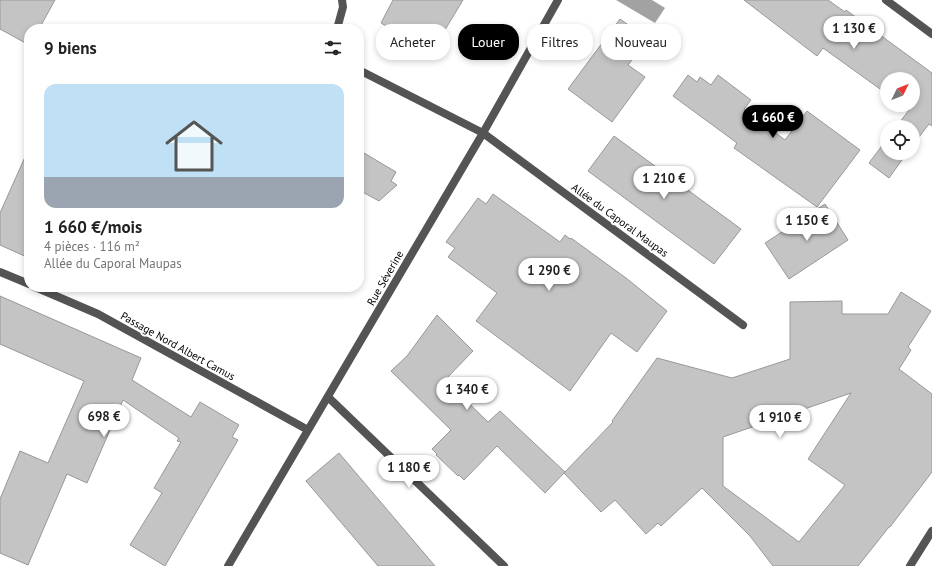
<!DOCTYPE html>
<html lang="fr">
<head>
<meta charset="utf-8">
<style>
  :root { --surface:#fff; --page:#f6f6f6; --text:#222; --muted:#767676; --accent:#000 }
  body { margin:0; font-family:"PT Sans",sans-serif; background:var(--page); color:var(--text); height:100vh; display:flex; flex-direction:column; font-size:15px; white-space:nowrap }
  * { box-sizing:border-box; margin:0 }
  p { font-size:13px; color:var(--muted) }
  .icon { flex:none; width:22px; height:22px; fill:none; stroke:currentColor; stroke-width:2; stroke-linecap:round; stroke-linejoin:round }
  .map { position:relative; flex:1; overflow:hidden }
  .side { position:absolute; left:24px; top:24px; width:340px; height:268px; display:flex; flex-direction:column; background:var(--surface); border-radius:16px; box-shadow:0 2px 6px #0003 }
  .side>* { flex:none }
  .banner { position:absolute; left:376px; top:24px; width:380px; height:36px; display:flex; gap:8px }
  .needle { width:26px; rotate:47deg }
  .controls { position:absolute; left:880px; top:72px; display:grid; gap:8px }
  .controls a { display:grid; place-items:center; width:40px; height:40px; border-radius:50%; background:var(--surface); box-shadow:0 2px 6px #0003; font-size:20px }
  .price { position:absolute; translate:-50% -34px; padding:0 9px; border-radius:14px; background:#fff; color:#222; font-size:13px; line-height:26px; filter:drop-shadow(0 1px 2px #0008) }
  .price::after { content:''; position:absolute; left:50%; top:24px; width:12px; height:9px; margin-left:-6px; background:inherit; clip-path:polygon(0 0,100% 0,50% 100%) }
  .price.on { background:var(--accent); color:#fff }
  ul { padding:0; list-style:none }
  li { display:grid; align-content:center; gap:8px; height:212px; padding:0 20px }
  li span { display:grid; place-items:center; height:124px; border-radius:12px; color:#555 }
  li>.icon { margin-inline-start:auto }
  span .icon { width:72px; height:72px; fill:#fffc; stroke-width:1 }
  li b { font-size:17px }
  h2 { display:flex; justify-content:space-between; align-items:center; height:48px; padding:0 20px; font-size:17px }
  .tag { padding:0 14px; border-radius:16px; background:var(--surface); box-shadow:0 2px 6px #0003; font-size:14px; line-height:36px }
  .tag.on { background:var(--accent); color:#fff }
  .map>svg:first-child { display:block }
</style>
</head>
<body>
<div class="map">
<svg width="932" height="566" viewBox="0 0 932 566">
  <rect width="100%" height="100%" fill="#fff"/>
  <path fill="#a2a2a2" d="M616 0H652L665 8 655 23Z"/>
  <path fill="#c4c4c4" stroke="#989898" fill-rule="evenodd" d="M0 0H55L39 29H29V45L0 29Z
    M393 0H463L431 53 381 23Z
    M744 0H828L845 12 846 10 932 73V126L929 124 913 145V127H896L909 110 902 105H913V79H887V94L823 48 817 56Z
    M620 19 648 39 628 65 645 77 612 122 568 89Z
    M688 75 697 82 700 77 711 85 718 75 751 100 744 109 785 140 807 111 860 150 817 207 734 148 737 143 673 96Z
    M614 136 741 229 714 264 588 171Z
    M887 139V153H907L889 178 869 163Z
    M29 148V258L0 245V213Z
    M359 150 396 172 391 181 397 185 379 201 359 190Z
    M493 194 560 242 565 235 570 239 571 238 626 278 667 311 637 352 611 333 570 391 476 321 497 293 448 257 455 248 446 242 478 198 486 204Z
    M825 204 848 240 789 279 765 243Z
    M901 292 931 311 908 347 911 350 899 369 932 394V472L890 527H889L858 566H773L750 536 702 488 661 526 658 523 646 534 615 500 601 512 564 473 613 422 612 421 657 358 732 378 790 359V302L842 301V314H888ZM851 393 808 459 845 485 799 542 723 486V437Z
    M0 296 141 358 132 380 191 417 200 402 239 425 232 437 238 440 165 566 130 545 162 493 154 488 181 442 177 441 179 438 123 400 87 483 67 474 28 565 0 553V499L20 451 48 463 84 381 0 344Z
    M437 315 473 351 445 380 488 422 500 411 565 472 545 493 497 446 464 480 459 475 458 476 436 455 437 454 432 449 451 430 391 371 407 356Z
    M339 453 435 566H378L306 481Z"/>
  <g fill="none" stroke-linecap="round" stroke-linejoin="round">
    <path stroke="#545454" stroke-width="8" d="M337 29 343 7 342 0
      M359 70 483 133"/>
    <path stroke="#545454" stroke-width="8" d="M886 0 932 34
      M483 133 743 325
      M0 272 29 284
      M35 287 98 314 308 430
      M328 397 504 566
      M228 566 483 133 558 0
      M910 566 932 531"/>
  </g>
  <g text-anchor="middle" dominant-baseline="central" stroke-width="4" stroke-linejoin="round" paint-order="stroke">
    <g font-size="11" fill="#000" stroke="#fff">
      <text transform="translate(620 220) rotate(36)">Allée du Caporal Maupas</text>
      <text transform="translate(385 278) rotate(-60)">Rue Séverine</text>
      <text transform="translate(178 346) rotate(29)">Passage Nord Albert Camus</text>
    </g>
  </g>
</svg>
<div class="controls">
<a><svg class="needle" viewBox="-14 -14 28 28"><path d="M0-13l5 13h-10z" fill="#e53935"/><path d="M0 13l5-13h-10z" fill="#767676"/></svg></a>
<a><svg class="icon" aria-label="locate" viewBox="0 0 24 24"><circle cx="12" cy="12" r="6"/><path d="M12 2v4M12 18v4M2 12h4M18 12h4"/></svg></a>
</div>
<b class="price" style="left:854px;top:50px">1 130 €</b>
<b class="price on" style="left:773px;top:139px">1 660 €</b>
<b class="price" style="left:664px;top:200px">1 210 €</b>
<b class="price" style="left:807px;top:242px">1 150 €</b>
<b class="price" style="left:549px;top:292px">1 290 €</b>
<b class="price" style="left:467px;top:411px">1 340 €</b>
<b class="price" style="left:104px;top:438px">698 €</b>
<b class="price" style="left:780px;top:439px">1 910 €</b>
<b class="price" style="left:409px;top:489px">1 180 €</b>
<div class="banner">
<a class="tag">Acheter</a>
<a class="tag on">Louer</a>
<a class="tag">Filtres</a>
<a class="tag">Nouveau</a>
</div>
<section class="side">
<h2>9 biens<svg class="icon" aria-label="filters" viewBox="0 0 24 24"><path d="M4 7h16M4 17h16"/><circle cx="9" cy="7" r="2"/><circle cx="15" cy="17" r="2"/></svg></h2>
<ul>
<li><span style="background:linear-gradient(#bfe0f5 75%,#9aa5b1 0)"><svg class="icon" aria-label="home" viewBox="0 0 24 24"><path d="M3 11l9-7 9 7M6 9v11h12V9"/></svg></span><div><b>1 660 €/mois</b><p>4 pièces · 116 m²</p><p>Allée du Caporal Maupas</p></div></li>
</ul>
</section>
</div>
</body>
</html>
